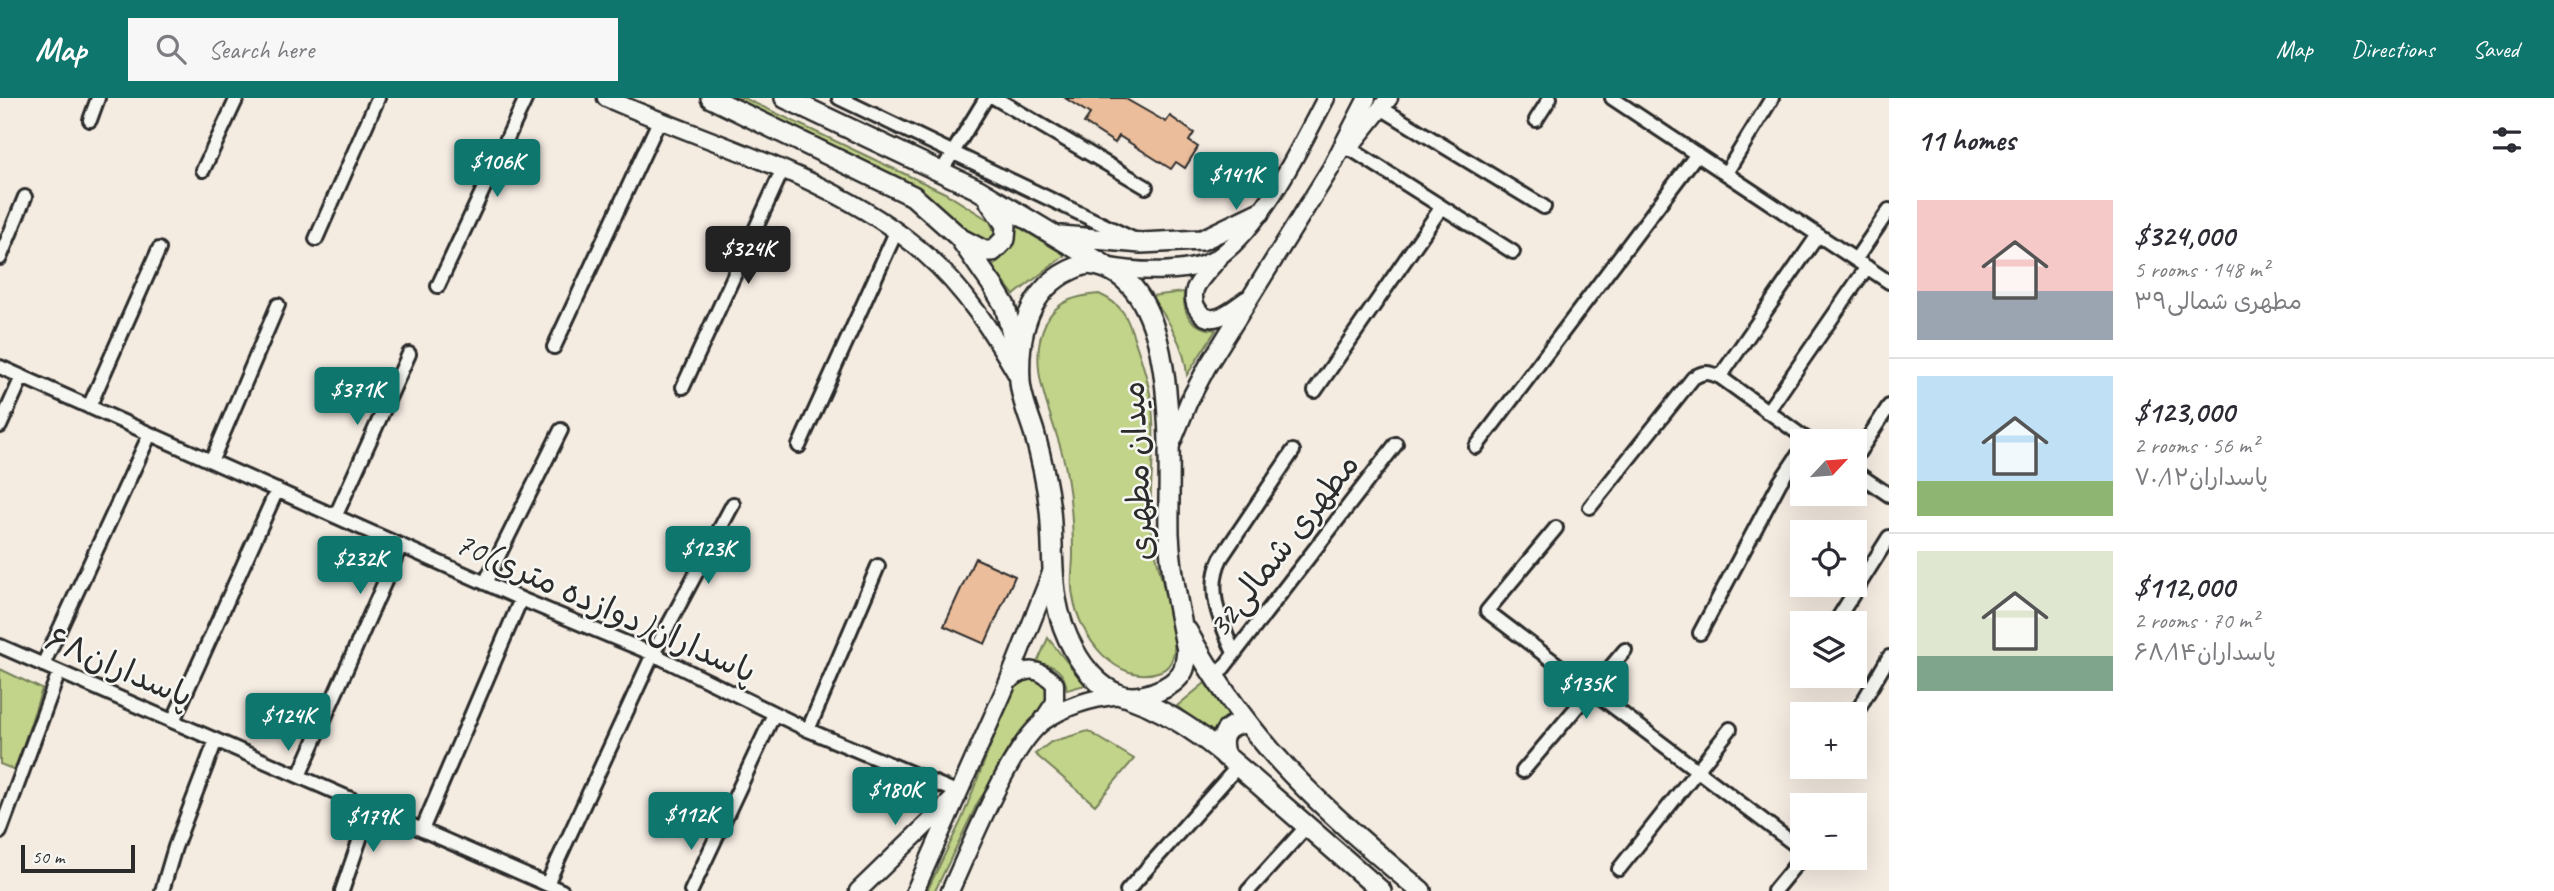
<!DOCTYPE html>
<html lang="en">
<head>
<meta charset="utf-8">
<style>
  :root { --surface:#fff; --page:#f7f7f7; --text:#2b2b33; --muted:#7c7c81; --line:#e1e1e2; --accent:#0f766e }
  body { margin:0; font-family:Caveat,"Playpen Sans Arabic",sans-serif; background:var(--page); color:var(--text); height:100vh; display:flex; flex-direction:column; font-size:26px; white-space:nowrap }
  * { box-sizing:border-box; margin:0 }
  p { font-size:23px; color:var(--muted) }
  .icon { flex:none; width:38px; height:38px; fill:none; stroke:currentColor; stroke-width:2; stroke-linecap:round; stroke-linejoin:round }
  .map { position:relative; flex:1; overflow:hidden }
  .panel { display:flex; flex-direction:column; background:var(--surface); width:665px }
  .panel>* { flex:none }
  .needle { width:46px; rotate:64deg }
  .tools { position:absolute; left:1790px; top:331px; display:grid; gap:14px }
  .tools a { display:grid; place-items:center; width:77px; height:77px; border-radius:0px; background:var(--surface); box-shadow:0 7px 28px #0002; font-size:35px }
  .scale { position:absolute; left:21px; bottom:18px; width:114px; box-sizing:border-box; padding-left:7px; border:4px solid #2b2b2b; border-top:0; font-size:19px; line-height:24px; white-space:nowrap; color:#2b2b2b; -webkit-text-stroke:5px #f6f6f2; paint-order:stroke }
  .price { position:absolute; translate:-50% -60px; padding:0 16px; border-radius:7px; background:var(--accent); color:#fff; font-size:23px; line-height:46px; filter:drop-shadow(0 2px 4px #0008) }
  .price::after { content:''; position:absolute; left:50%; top:42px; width:21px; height:16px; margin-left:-10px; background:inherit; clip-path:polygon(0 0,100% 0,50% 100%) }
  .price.selected { background:#222; color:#fff }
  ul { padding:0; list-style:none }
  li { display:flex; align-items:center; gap:21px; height:175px; padding:0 28px }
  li+li { border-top:2px solid var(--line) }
  li span { display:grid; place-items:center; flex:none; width:196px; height:140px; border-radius:0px; color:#555 }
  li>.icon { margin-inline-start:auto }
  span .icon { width:84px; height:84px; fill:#fffc; stroke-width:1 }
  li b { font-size:30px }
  h2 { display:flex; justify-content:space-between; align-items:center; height:84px; padding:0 28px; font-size:30px }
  header { display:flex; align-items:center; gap:42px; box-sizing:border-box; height:98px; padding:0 35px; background:var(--accent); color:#fff }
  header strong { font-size:33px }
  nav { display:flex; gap:38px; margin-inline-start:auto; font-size:24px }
  .search { width:490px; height:63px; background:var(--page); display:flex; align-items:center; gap:18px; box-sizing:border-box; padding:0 24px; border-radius:0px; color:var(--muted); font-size:26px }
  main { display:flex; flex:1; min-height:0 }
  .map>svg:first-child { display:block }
</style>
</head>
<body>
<header>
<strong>Map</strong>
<div class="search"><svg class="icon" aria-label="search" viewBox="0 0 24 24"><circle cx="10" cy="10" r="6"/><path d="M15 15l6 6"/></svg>Search here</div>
<nav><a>Map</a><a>Directions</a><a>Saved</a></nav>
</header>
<main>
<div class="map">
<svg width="1889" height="793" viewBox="0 0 1889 793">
  <rect width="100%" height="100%" fill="#f4ebe1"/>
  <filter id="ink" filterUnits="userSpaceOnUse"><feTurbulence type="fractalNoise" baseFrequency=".0143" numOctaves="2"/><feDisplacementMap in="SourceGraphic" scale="14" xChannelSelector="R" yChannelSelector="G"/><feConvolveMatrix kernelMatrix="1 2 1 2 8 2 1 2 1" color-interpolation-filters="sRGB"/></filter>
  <g filter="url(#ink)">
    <path fill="#c2d489" stroke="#76805a" stroke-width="2" d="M726 0H744L945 95 990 123 996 139 992 145 980 144 933 103Z
      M1015 127 1065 157 1014 197 992 169 1011 150Z
      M1184 194C1182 218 1192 230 1216 232L1187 277C1185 248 1168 221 1151 198Z
      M1099 196C1126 208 1128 222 1137 249 1144 269 1150 289 1152 310 1157 349 1148 388 1151 427 1155 466 1170 503 1174 541 1175 553 1173 568 1161 573 1117 590 1079 538 1073 498 1070 484 1073 471 1073 456 1073 428 1071 400 1066 372 1058 325 1023 272 1046 224 1057 202 1077 198 1099 196Z
      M1048 540 1085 587 1067 592C1065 574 1055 566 1037 565Z
      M0 571 42 591 15 672 0 666Z
      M1034 577 1049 586 1050 598 978 704 935 793H927L961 723 1012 593 1018 584Z
      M1205 585 1231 620 1218 627 1215 638 1177 608Z
      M1088 633 1134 661 1095 707 1035 656 1051 644Z"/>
    <path fill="#ebbd9b" stroke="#2b2b2b" stroke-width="2" d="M1065 0H1124L1166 24 1170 18 1194 35 1189 43 1198 49 1185 70 1176 64 1171 71 1119 38 1115 45 1084 25 1090 16Z
      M975 460 1015 478 985 546 944 528Z"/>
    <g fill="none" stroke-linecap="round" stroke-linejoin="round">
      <defs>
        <path id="street" d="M839 0 1131 140
          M995 0 1146 89
          M1612 0 1889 184
          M1381 10 1544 109
          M90 22 98 0
          M1536 22 1550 0
          M1349 50 1513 154
          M203 72 237 0
          M941 74 986 0
          M1726 75 1772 0
          M316 141 378 0
          M0 160 25 99
          M1856 161 1889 112
          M438 188 526 0
          M554 249 659 23
          M0 269 521 501 653 556 808 632 959 695
          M1720 279 1818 137
          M683 289 782 73
          M1315 293 1441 110
          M89 309 159 151
          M1767 314 1867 169
          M0 328 22 279
          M799 348 896 134
          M1476 349 1697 56
          M1855 360 1889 308
          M212 362 278 207
          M1855 374 1889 397
          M1590 409 1693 280C1704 273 1709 274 1720 279L1809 343
          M336 417 409 256
          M1556 430 1487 513 1802 752
          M485 485 561 332
          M1835 525 1889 439
          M1700 535 1780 384 1802 351
          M0 548 562 793
          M1234 555C1221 525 1205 492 1221 460L1293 353
          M43 567 150 336
          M1214 582 1396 346
          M1800 582 1802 577
          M1855 617 1889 559
          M173 623 277 392
          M808 632 878 468
          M1523 673 1625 552
          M299 678 401 447
          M422 732 521 501
          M0 734 59 574
          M1619 771 1730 631
          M547 786 653 556 733 406
          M162 793 175 749 216 642
          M342 793 371 709
          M691 793 774 616
          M1127 793 1238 668
          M1248 793 1307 728
          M1774 793 1802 759"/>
        <path id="secondary" d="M606 0C709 46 840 80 925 156 966 192 993 235 1020 282
          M1349 50 1389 0
          M1219 160C1212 169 1199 181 1195 191 1193 199 1194 207 1199 213 1212 231 1233 211 1246 202
          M1105 168C1136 174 1195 178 1221 157 1266 122 1300 49 1326 0
          M1171 347 1189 303 1207 269 1331 70 1367 0
          M1008 584C1026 568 1039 569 1055 586V604L1043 622
          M858 793 955 699
          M915 793 1008 584 1051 475
          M950 793C969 753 1010 647 1044 623 1067 607 1092 600 1120 597"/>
        <path id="primary" d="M711 0 913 98 959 139 993 188 1005 208 1017 256
          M785 0 977 91 1104 167
          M1061 138 1141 145 1202 142 1260 114
          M963 142 984 153H993L1005 141 1006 127 990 104
          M1087 166C1186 173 1167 369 1169 436 1171 475 1179 514 1187 552 1186 559 1186 567 1183 573 1173 591 1137 605 1118 596 1099 589 1083 569 1074 552 1047 504 1055 463 1050 412 1047 386 1041 359 1034 334 1029 318 1021 300 1020 283 1017 230 1032 181 1087 166Z
          M1187 533C1250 647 1323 711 1421 793
          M1130 600C1185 619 1228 659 1271 697 1308 729 1345 761 1381 793
          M1225 658C1218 639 1225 627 1245 625"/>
      </defs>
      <use href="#street" stroke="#2b2b2b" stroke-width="18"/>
      <use href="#secondary" stroke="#2b2b2b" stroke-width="21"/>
      <use href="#primary" stroke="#2b2b2b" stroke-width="24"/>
      <use href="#street" stroke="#f6f6f2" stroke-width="12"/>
      <use href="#secondary" stroke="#f6f6f2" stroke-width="16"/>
      <use href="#primary" stroke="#f6f6f2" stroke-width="19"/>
    </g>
  </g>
  <g text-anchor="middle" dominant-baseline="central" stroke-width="5" stroke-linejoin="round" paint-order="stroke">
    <g font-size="33" fill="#2b2b2b" stroke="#f6f6f2">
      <text transform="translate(1137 373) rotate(-93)">میدان مطهری</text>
      <text transform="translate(1283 447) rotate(-52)">32مطهرى شمالى</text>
      <text transform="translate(606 509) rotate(24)">70پاسداران(دوازده متری)</text>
      <text transform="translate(119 569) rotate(23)">پاسداران۶۸</text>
    </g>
  </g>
</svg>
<div class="tools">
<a><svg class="needle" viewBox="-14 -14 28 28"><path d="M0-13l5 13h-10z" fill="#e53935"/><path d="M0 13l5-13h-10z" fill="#7c7c81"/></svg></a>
<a><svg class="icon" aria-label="locate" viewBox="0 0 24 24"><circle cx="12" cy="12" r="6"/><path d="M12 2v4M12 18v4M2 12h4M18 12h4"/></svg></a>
<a><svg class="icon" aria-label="layers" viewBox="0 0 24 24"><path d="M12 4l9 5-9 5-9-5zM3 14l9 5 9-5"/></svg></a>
<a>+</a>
<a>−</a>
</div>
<div class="scale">50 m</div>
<b class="price" style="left:497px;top:101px">$106K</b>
<b class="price" style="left:1236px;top:114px">$141K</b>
<b class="price selected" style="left:748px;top:188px">$324K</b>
<b class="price" style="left:357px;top:329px">$371K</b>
<b class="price" style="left:708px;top:488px">$123K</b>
<b class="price" style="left:360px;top:498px">$232K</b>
<b class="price" style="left:1586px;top:623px">$135K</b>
<b class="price" style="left:288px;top:655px">$124K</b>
<b class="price" style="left:895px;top:729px">$180K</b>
<b class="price" style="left:691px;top:754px">$112K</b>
<b class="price" style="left:373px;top:756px">$179K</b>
</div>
<section class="panel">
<h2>11 homes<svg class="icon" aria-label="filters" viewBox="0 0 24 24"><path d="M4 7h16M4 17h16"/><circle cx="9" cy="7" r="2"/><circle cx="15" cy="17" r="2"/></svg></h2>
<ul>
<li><span style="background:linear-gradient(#f6c9c9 65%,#9aa5b1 0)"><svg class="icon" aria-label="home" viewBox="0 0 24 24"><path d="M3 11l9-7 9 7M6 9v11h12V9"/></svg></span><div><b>$324,000</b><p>5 rooms · 148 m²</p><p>مطهرى شمالى۳۹</p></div></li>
<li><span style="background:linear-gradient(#bfe0f5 75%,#8fb573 0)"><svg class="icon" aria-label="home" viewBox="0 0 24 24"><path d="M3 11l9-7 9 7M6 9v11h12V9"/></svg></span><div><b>$123,000</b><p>2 rooms · 56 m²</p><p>پاسداران۷۰/۱۲</p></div></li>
<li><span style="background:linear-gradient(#dfe7d0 75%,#7fa58c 0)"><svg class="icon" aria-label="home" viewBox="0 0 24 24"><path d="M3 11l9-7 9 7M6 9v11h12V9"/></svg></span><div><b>$112,000</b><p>2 rooms · 70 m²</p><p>پاسداران۶۸/۱۴</p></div></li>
</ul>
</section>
</main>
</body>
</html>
